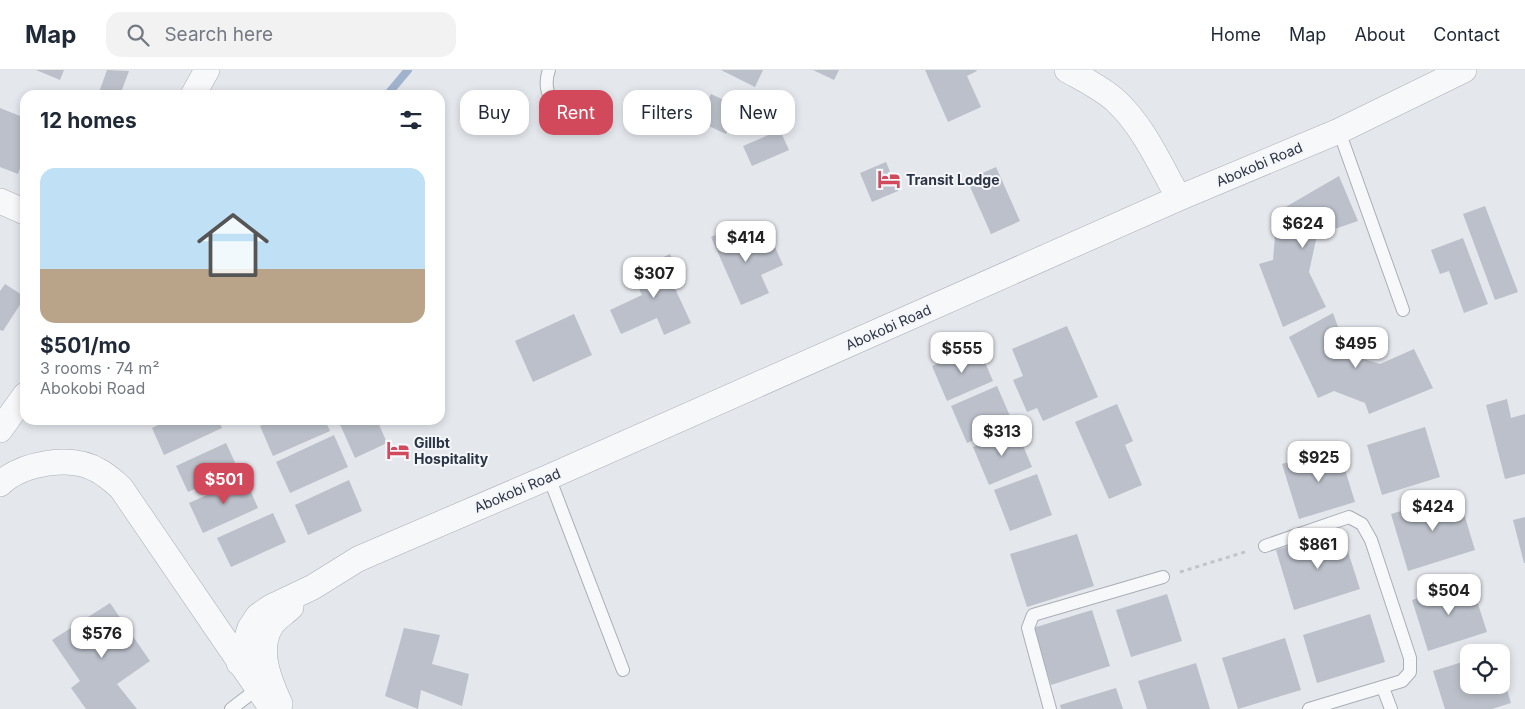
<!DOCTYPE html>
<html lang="en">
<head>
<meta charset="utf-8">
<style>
  :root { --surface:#fff; --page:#f2f2f3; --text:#1f2937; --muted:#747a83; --line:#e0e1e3; --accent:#d1495b }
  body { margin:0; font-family:Inter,sans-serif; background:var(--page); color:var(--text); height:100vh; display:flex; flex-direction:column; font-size:19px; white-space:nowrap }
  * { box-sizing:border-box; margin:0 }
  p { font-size:16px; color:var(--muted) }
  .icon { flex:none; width:28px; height:28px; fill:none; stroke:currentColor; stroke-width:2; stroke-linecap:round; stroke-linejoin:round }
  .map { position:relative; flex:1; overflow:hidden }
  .sheet { position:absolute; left:20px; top:20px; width:425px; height:335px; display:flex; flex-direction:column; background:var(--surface); border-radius:15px; box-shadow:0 2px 8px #0003 }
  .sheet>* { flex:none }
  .guide { position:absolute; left:460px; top:20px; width:475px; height:45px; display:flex; gap:10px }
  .fabs { position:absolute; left:1460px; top:574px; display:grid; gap:10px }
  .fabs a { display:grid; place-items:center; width:50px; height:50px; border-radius:10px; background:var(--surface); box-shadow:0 2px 8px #0003; font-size:25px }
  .price { position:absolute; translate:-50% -42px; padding:0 11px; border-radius:10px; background:#fff; color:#222; font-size:16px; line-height:32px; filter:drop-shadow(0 1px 2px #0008) }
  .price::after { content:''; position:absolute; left:50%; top:30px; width:15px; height:11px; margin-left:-8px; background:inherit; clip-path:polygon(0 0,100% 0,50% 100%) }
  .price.on { background:var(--accent); color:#fff }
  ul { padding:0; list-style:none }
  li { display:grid; align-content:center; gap:10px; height:265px; padding:0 20px }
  li span { display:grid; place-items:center; height:155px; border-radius:15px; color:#555 }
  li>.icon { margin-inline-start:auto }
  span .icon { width:90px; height:90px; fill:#fffc; stroke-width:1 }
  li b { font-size:21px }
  h2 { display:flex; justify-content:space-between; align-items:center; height:60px; padding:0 20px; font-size:21px }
  .chip { padding:0 18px; border-radius:15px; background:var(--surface); box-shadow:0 2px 8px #0003; font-size:18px; line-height:45px }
  .chip.on { background:var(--accent); color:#fff }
  header { display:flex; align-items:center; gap:30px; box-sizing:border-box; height:70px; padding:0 25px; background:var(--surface); border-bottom:1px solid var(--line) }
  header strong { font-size:24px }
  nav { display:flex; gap:28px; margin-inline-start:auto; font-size:18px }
  .search { width:350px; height:45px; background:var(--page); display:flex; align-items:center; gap:12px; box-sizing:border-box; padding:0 18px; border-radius:15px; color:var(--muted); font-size:19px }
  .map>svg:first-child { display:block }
</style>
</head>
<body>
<header>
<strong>Map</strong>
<div class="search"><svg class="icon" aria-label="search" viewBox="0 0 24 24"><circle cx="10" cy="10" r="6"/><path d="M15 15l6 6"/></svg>Search here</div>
<nav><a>Home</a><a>Map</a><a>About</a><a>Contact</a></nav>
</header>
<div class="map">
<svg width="1525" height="639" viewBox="0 0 1525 639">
  <rect width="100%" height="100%" fill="#e4e7ec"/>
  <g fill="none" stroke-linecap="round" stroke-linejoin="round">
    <path stroke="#9fb4cc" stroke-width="8" d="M387 25 408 0"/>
  </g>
  <path fill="#bbc0ca" d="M36 0H64L60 10Z
    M107 0 129 1 120 25H98Z
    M721 0H763L755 17Z
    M813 0H839L834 10Z
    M925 0H976L977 1 967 6 981 37 948 52Z
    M711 24 739 37 726 64 698 51Z
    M0 38 25 48V85L18 104 0 97Z
    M780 60 789 80 752 96 743 76Z
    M886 92 898 121 872 132 860 103Z
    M996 97 1020 151 991 164 967 110Z
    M1339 106 1358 151 1317 165 1309 202 1326 237 1283 257 1259 194 1273 190 1277 142Z
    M1485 136 1518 222 1495 230 1463 144Z
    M738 155 748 176 770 166 783 195 761 205 769 223 741 235 711 167Z
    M1463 168 1488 234 1464 243 1449 201 1440 204 1431 180Z
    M670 184 681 208 672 212 691 253 664 265 657 248 621 264 610 240 642 225 631 202Z
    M5 214 25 227 3 261 0 260V221Z
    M1333 243 1348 284 1380 294 1414 279 1433 318 1369 344 1365 333 1334 321 1318 328 1289 267Z
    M574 244 592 285 533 312 515 271Z
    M1067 256 1098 327 1043 351 1037 338 1027 342 1013 310 1023 306 1012 279Z
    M978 276 993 311 947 331 932 296Z
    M997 316 1013 353 967 373 951 336Z
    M1507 329 1511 348 1525 344V404L1505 409 1486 335Z
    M1117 334 1133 371 1125 375 1142 415 1109 429 1075 352Z
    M169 350H218L222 358 164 385 152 358Z
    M274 350H325L330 361 273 386 260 356Z
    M338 350H377L387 373 355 388Z
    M1425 357 1440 407 1382 425 1367 375Z
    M1016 359 1032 397 989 415 973 377Z
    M334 365 348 397 290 423 276 392Z
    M226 373 238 399 188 422 176 396Z
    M1338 377 1355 432 1299 449 1282 394Z
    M1037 404 1052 445 1010 461 994 420Z
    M245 408 258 438 203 463 189 433Z
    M349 410 362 441 308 465 295 435Z
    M1458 424 1475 480 1408 501 1391 444Z
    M273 443 286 472 231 497 217 468Z
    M1525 447V493H1524L1513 450Z
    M1341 460 1360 519 1294 540 1276 480Z
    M1077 464 1094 516 1027 537 1010 484Z
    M1471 512 1487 562 1428 581 1412 530Z
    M1167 524 1182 571 1131 587 1116 540Z
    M110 533 150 591 117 614 137 639H86L71 618 80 611 52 570Z
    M1092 540 1110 596 1051 615 1033 558Z
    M1370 544 1385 592 1317 613 1303 565Z
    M404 558 440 565 432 594 469 604 462 636 421 620 418 639 385 626Z
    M1285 568 1301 620 1238 639 1222 588Z
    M1469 590V615H1501L1502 604 1511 633 1492 639H1445L1433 601Z
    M1196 593 1210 639H1147L1138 611Z
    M1116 618 1123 639H1061L1060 635Z"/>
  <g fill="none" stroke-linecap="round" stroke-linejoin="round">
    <defs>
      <path id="lane" d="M549 0C543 16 549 27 557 42
        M1339 61 1403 240
        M549 407 623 600
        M1265 476 1349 447 1362 454 1371 470 1410 588V602L1402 611 1309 639
        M1383 618 1391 639
        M231 639 257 619
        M1050 639 1028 558 1033 545 1163 507"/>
      <path id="street" d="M1067 0C1083 9 1102 18 1116 31 1144 57 1160 95 1179 128
        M193 25 207 0
        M0 131 25 142
        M0 360 25 325
        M0 414C22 393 72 384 99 401 107 405 114 412 121 418L272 639
        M239 593 250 558 258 546 271 537 313 517 358 489 549 407 1179 128 1339 61 1464 0
        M280 634C270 612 256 580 271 556 275 549 285 543 291 537"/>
    </defs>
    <use href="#lane" stroke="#a9aeb7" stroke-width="14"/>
    <use href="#street" stroke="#a9aeb7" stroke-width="26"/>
    <path stroke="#c2c5cb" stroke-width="3" stroke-dasharray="4 4" stroke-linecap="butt" d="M1180 502 1248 481"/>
    <use href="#lane" stroke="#f7f8fa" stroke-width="12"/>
    <use href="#street" stroke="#f7f8fa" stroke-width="25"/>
  </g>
  <defs>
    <symbol id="hotel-bare" viewBox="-9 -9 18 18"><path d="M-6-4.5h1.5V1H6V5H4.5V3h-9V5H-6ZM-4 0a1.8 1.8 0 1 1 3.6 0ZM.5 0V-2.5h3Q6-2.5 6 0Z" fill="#d1495b" stroke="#f4f6f9" stroke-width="2.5" paint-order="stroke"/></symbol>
  </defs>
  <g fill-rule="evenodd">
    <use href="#hotel-bare" x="873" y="93" width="32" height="32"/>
    <use href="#hotel-bare" x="382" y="364" width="32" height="32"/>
  </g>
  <g text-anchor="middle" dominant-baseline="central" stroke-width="4" stroke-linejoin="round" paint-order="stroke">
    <g font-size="14" fill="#2b3445" stroke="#f4f6f9">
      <text transform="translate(1259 94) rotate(-23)">Abokobi Road</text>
      <text transform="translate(888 257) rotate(-24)">Abokobi Road</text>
      <text transform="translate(517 420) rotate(-23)">Abokobi Road</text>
    </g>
    <g font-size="14" font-weight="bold" fill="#2b3445" stroke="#f4f6f9" text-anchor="start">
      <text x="906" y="109">Transit Lodge</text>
      <text x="414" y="372">Gillbt<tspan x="414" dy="16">Hospitality</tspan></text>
    </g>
  </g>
</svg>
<div class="fabs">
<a><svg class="icon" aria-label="locate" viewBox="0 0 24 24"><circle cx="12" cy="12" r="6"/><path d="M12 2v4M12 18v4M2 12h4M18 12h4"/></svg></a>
</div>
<b class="price" style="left:1303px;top:179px">$624</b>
<b class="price" style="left:746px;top:193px">$414</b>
<b class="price" style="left:654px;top:229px">$307</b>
<b class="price" style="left:1356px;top:299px">$495</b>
<b class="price" style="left:962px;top:304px">$555</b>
<b class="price" style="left:1002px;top:387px">$313</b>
<b class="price" style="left:1319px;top:413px">$925</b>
<b class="price on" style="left:224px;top:435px">$501</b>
<b class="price" style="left:1433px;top:462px">$424</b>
<b class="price" style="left:1318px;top:500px">$861</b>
<b class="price" style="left:1449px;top:546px">$504</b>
<b class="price" style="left:102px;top:589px">$576</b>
<div class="guide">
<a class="chip">Buy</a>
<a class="chip on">Rent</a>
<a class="chip">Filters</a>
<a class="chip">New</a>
</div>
<section class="sheet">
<h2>12 homes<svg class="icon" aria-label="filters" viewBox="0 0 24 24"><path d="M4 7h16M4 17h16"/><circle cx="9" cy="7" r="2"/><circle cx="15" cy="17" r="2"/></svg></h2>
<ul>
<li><span style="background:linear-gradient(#bfe0f5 65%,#b9a48a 0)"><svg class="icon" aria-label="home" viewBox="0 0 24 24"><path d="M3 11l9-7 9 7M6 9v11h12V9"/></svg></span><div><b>$501/mo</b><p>3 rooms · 74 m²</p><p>Abokobi Road</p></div></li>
</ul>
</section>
</div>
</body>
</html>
